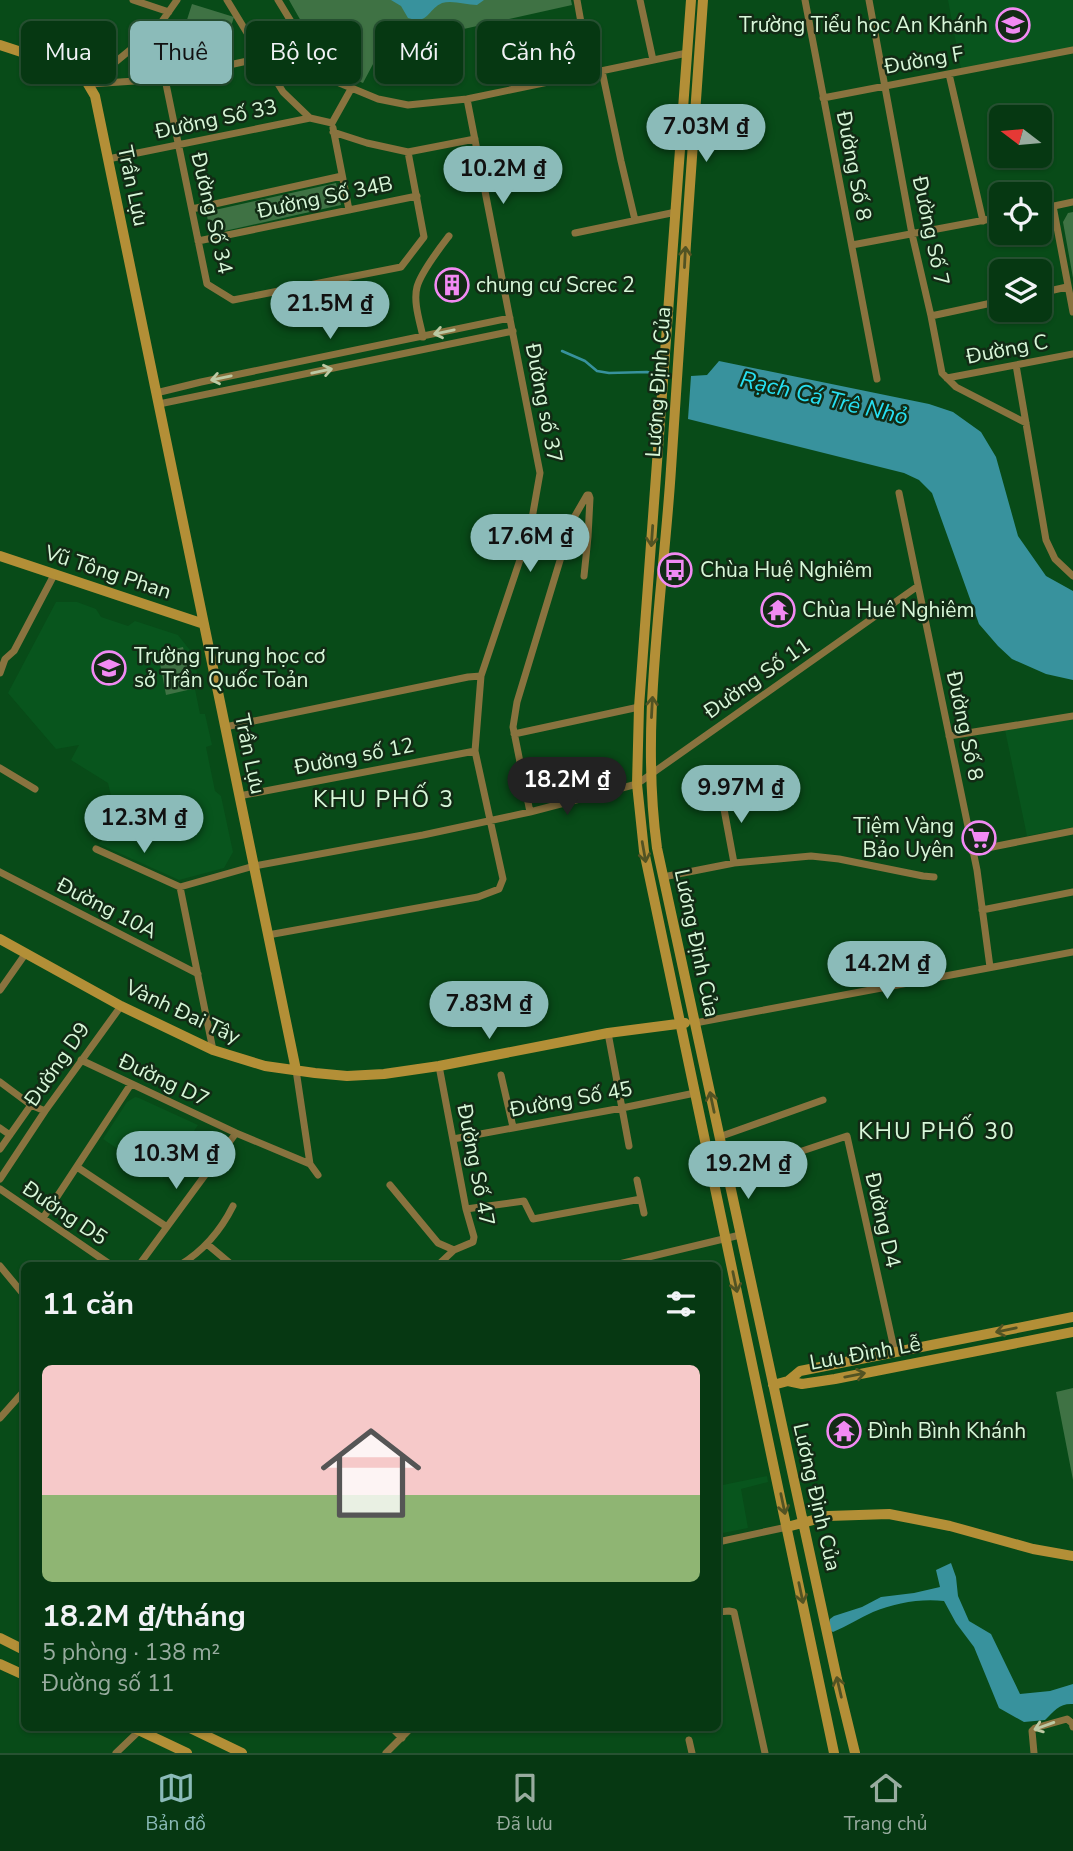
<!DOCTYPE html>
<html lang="vi">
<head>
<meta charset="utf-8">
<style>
  :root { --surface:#063812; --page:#0f3f1b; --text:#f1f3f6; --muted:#98ac9f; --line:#275232; --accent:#8bbbb9 }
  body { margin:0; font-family:"Nunito Sans",sans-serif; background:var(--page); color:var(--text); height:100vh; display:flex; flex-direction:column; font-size:26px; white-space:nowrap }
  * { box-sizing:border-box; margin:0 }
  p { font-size:23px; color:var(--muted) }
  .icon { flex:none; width:38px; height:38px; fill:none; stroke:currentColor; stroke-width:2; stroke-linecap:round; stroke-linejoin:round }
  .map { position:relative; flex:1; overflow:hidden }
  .details { position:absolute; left:21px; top:1262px; width:700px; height:469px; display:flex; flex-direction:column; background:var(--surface); border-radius:10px; box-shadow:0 2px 5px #0004,0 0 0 2px var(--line) }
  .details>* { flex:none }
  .hud { position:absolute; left:21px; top:21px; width:700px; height:63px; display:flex; gap:14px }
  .needle { width:46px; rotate:286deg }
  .buttons { position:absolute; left:989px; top:105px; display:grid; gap:14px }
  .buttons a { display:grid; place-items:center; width:63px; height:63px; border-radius:10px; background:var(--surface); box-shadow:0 2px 5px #0004,0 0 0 2px var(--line); font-size:35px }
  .price { position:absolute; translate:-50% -60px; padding:0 16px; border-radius:24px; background:var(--accent); color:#111; font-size:23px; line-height:46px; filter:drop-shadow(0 2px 4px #0008) }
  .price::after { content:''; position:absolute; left:50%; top:42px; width:21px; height:16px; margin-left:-10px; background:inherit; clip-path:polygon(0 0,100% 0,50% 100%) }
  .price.selected { background:#222; color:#fff }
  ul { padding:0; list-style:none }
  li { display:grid; align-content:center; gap:14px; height:371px; padding:0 21px }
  li span { display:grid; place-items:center; height:217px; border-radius:10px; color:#555 }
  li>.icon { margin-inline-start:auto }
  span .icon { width:126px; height:126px; fill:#fffc; stroke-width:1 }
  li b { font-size:30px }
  h2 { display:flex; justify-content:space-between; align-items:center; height:84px; padding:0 21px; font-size:30px }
  .pill { padding:0 24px; border-radius:10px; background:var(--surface); box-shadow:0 2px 5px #0004,0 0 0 2px var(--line); font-size:24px; line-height:63px }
  .pill.selected { background:var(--accent); color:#111 }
  .tab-bar { display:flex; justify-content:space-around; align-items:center; height:98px; border-top:2px solid var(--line); background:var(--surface); font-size:19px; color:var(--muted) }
  .tab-bar a { display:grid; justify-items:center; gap:4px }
  .tab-bar .selected { color:var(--accent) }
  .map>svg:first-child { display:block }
</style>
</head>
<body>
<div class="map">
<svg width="1073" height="1753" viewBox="0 0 1073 1753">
  <rect width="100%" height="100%" fill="#084b18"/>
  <path fill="#08551d" d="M948 0H1073V49L961 69Z
    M56 602H77L96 609 101 617 128 626 135 621 178 635 193 654 199 682 195 689 200 714H205L212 745 206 747 215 791 221 796 233 852 224 868 179 880 99 844 115 813 108 783 71 760 79 745 56 749 8 693Z
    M1073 719V827L1027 836 1005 730Z
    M135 1097 139 1098 198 1125 162 1179 103 1139 127 1102Z
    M767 1476 768 1482 741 1489 748 1528 718 1534V1486Z"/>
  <path fill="#3f7244" d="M289 0H571L572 5 441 34H423L391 30 363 83C326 68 308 33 289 0Z
    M192 4 234 17 220 61 178 48Z
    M336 183 341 205 211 234 206 212Z
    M1073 212V278L1063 222 1068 213Z
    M183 647 192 689 166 695 158 653Z
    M1073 1388V1480L1056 1392Z"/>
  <path fill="#38929d" d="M391 0H484L477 5C466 5 453 0 442 3 427 10 429 25 408 18L401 6Z
    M719 361 929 404 953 412 981 432 996 457 1018 536 1046 576 1073 591V680L1046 674 1012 659 998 646 979 624 932 493 919 480 904 473 688 419 691 376 707 375Z
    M951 1563 956 1577 958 1596 969 1621 991 1634 1020 1694 1050 1691 1073 1684V1704C1060 1703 1054 1711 1045 1720L1024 1722 999 1708 974 1647 956 1623 944 1601C922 1598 894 1603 873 1612 860 1618 847 1626 833 1632L828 1629 830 1619 834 1616 862 1607 881 1597 914 1593 940 1587 936 1570Z"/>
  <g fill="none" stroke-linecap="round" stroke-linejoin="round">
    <path stroke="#38929d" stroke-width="2.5" d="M562 351 585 361 597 371 609 373 647 372 661 375"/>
    <path stroke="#89733f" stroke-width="7" d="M133 0 169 12
      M227 0 283 92 310 118
      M278 0 312 56 337 82 378 99 408 105 467 99 687 53
      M577 0 590 73
      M640 0 653 60
      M805 0 877 379
      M869 0 912 234 931 316 942 373 956 387 1026 423
      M602 71 621 161 635 220
      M949 74 983 221
      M165 79 207 284 233 300 401 267 424 237 408 152
      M90 83 158 27 177 0
      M90 84 165 79 261 58
      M823 98 1073 50
      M333 128 349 210
      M333 132 367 143 408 152 475 139
      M108 159 310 118 332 123 351 89
      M1053 206 1073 312
      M192 209 342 176
      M1040 209 1073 202
      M575 233 676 212
      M198 241 417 196
      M852 245 1001 217
      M1040 293 1067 287
      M931 316 1001 301
      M423 337C420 322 413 302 417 287 421 272 439 249 449 236
      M1016 365 1046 540 1055 559 1073 576
      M947 378 1073 354
      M156 393 201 382 510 318
      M159 404 513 331
      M899 493 977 870 990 967
      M584 576 588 537
      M0 673 5 659 14 651 54 575
      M225 727 468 677 481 676
      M514 734 639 707
      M949 736 1073 716
      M0 768 35 789
      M721 793 734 863
      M239 796 475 751
      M530 812 513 727 517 702 572 521 587 495H589L590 498 588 537 566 539
      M96 849 180 887 254 866 423 835 530 812 637 784 918 586
      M972 851 1073 831
      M0 872 198 974
      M663 877 734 863 811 856 839 859 923 876 934 877
      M180 887 213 1050
      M982 910 1073 892
      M268 935 478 897 499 889 503 879 475 751 481 676 530 530 540 473 467 99
      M0 990 26 953
      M695 1023 1073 952
      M608 1033 629 1146
      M81 1060 236 1133 310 1164
      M296 1070 310 1164 318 1175
      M501 1075 513 1127
      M0 1082 31 1105 45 1111
      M0 1128 10 1135
      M719 1137 823 1100
      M453 1139 622 1108 695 1093
      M0 1149 31 1105
      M77 1167 167 1227
      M727 1176 847 1136 895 1353
      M0 1179 45 1111 121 1006
      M637 1180 644 1213
      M390 1185 438 1243 454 1250 473 1242 474 1237 466 1209 439 1066
      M0 1189 111 1265
      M466 1209 524 1201 533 1219 641 1199
      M43 1218 131 1084
      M207 1244 232 1265
      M139 1265 236 1133
      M180 1265C203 1251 221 1230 233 1206
      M438 1265 454 1250
      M615 1265 740 1235
      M0 1266 24 1295
      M0 1418 24 1391
      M718 1542 787 1527
      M718 1612 729 1611 734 1612 765 1753
      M391 1727 402 1738
      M689 1740 692 1753
      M116 1753 139 1731
      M386 1753 412 1727
      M1034 1753 1032 1731 1035 1728 1067 1719 1072 1723 1073 1727"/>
    <path stroke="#b38f37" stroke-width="10" d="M691 0 639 707 637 784 644 851 834 1753
      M703 0C691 156 682 313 671 469 663 595 640 723 657 848L837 1679 855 1753
      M0 45 70 68 85 79 95 96 296 1070
      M0 556 204 624
      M0 939 121 1006 213 1050 265 1066 315 1073 347 1076 384 1074 439 1066 608 1033 685 1023
      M788 1381 800 1371 1073 1317
      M773 1385 788 1381 802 1384 835 1379 1073 1332
      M787 1527 828 1516 889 1514 950 1526 1033 1549 1073 1556
      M0 1638 24 1650
      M0 1664 24 1675
      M132 1727 187 1753
      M188 1727 242 1753"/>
  </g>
  <defs><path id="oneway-shaft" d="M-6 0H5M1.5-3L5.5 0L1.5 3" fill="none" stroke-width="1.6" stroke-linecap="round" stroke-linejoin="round" transform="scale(1.75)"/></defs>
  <g stroke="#525323">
    <use href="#oneway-shaft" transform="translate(685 257) rotate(-87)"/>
    <use href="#oneway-shaft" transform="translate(652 536) rotate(94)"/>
    <use href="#oneway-shaft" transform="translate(652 707) rotate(-87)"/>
    <use href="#oneway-shaft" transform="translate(644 852) rotate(80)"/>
    <use href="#oneway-shaft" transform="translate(712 1102) rotate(-102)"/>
    <use href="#oneway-shaft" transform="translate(735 1282) rotate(78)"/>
    <use href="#oneway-shaft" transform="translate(1006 1330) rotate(168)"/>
    <use href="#oneway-shaft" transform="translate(855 1375) rotate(-11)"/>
    <use href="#oneway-shaft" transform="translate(783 1504) rotate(78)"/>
    <use href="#oneway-shaft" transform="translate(801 1593) rotate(78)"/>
    <use href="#oneway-shaft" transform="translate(839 1687) rotate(-103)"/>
  </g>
  <g stroke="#bcc9a3">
    <use href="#oneway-shaft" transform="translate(444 332) rotate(168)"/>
    <use href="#oneway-shaft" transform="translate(322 371) rotate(-12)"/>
    <use href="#oneway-shaft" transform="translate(221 378) rotate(168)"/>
    <use href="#oneway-shaft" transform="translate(1044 1726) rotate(160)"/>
  </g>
  <defs>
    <symbol id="school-ring" viewBox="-11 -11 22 22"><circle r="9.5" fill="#122b15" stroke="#f28af3" stroke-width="1.5"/><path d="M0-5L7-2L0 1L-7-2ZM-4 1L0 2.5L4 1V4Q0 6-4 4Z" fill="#f28af3"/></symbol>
    <symbol id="building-ring" viewBox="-11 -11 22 22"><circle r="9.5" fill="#122b15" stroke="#f28af3" stroke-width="1.5"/><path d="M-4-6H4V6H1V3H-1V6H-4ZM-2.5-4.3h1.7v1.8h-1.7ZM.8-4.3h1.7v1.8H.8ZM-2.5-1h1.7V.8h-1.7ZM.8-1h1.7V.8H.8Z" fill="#f28af3"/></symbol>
    <symbol id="bus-ring" viewBox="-11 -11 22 22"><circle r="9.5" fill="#122b15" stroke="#f28af3" stroke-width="1.5"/><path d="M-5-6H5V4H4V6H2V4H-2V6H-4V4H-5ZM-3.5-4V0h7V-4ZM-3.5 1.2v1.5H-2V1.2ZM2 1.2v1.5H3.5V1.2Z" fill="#f28af3"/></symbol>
    <symbol id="temple-ring" viewBox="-11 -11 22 22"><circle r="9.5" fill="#122b15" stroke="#f28af3" stroke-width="1.5"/><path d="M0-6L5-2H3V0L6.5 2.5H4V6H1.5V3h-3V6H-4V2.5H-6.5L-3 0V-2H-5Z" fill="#f28af3"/></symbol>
    <symbol id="supermarket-ring" viewBox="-11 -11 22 22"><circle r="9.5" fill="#122b15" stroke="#f28af3" stroke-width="1.5"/><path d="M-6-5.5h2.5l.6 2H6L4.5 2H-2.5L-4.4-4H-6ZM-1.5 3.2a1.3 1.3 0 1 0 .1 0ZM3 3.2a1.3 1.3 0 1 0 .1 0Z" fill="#f28af3"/></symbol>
  </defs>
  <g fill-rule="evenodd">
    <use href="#school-ring" x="994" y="6" width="38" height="38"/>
    <use href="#building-ring" x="433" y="266" width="38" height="38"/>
    <use href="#bus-ring" x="656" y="551" width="38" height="38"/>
    <use href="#temple-ring" x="759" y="591" width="38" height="38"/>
    <use href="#school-ring" x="90" y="649" width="38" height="38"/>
    <use href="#supermarket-ring" x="960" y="819" width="38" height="38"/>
    <use href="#temple-ring" x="825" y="1412" width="38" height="38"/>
  </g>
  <g text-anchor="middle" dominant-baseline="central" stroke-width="5" stroke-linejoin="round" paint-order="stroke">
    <g font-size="21" fill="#d8f7d9" stroke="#122b15" text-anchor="start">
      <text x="988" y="25" text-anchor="end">Trường Tiểu học An Khánh</text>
      <text x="476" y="285">chung cư Screc 2</text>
      <text x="700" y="570">Chùa Huệ Nghiêm</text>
      <text x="802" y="610">Chùa Huê Nghiêm</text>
      <text x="134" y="656">Trường Trung học cơ<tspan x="134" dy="24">sở Trần Quốc Toản</tspan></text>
      <text x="954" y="826" text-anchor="end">Tiệm Vàng<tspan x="954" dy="24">Bảo Uyên</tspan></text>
      <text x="868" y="1431">Đình Bình Khánh</text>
    </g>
    <g font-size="21" fill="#d8f7d9" stroke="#122b15">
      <text transform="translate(924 60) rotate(-10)">Đường F</text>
      <text transform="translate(216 119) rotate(-12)">Đường Số 33</text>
      <text transform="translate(854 166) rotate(79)">Đường Số 8</text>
      <text transform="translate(133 186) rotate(78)">Trần Lựu</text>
      <text transform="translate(325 197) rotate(-12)">Đường Số 34B</text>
      <text transform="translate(212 213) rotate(77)">Đường Số 34</text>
      <text transform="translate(931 231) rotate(78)">Đường Số 7</text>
      <text transform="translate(1007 349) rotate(-11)">Đường C</text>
      <text transform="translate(658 382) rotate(-86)">Lương Định Của</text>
      <text transform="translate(544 403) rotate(79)">Đường số 37</text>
      <text transform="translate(108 572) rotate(18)">Vũ Tông Phan</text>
      <text transform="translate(757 678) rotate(-35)">Đường Số 11</text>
      <text transform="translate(965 726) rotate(78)">Đường Số 8</text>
      <text transform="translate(250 754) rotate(78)">Trần Lựu</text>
      <text transform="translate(354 756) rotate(-11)">Đường số 12</text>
      <text transform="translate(107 908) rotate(27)">Đường 10A</text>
      <text transform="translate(697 943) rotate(78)">Lương Định Của</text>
      <text transform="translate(183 1012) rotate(25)">Vành Đai Tây</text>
      <text transform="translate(57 1064) rotate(-55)">Đường D9</text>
      <text transform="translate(164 1080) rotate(25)">Đường D7</text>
      <text transform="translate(571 1099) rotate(-10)">Đường Số 45</text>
      <text transform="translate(476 1165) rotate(79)">Đường Số 47</text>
      <text transform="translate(65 1213) rotate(34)">Đường D5</text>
      <text transform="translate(883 1220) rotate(77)">Đường D4</text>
      <text transform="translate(865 1353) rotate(-10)">Lưu Đình Lễ</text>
      <text transform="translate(817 1497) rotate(77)">Lương Định Của</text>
    </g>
    <g font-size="23" font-style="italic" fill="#26e0f3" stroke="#122b15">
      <text transform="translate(824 398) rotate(13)">Rạch Cá Trê Nhỏ</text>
    </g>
    <g font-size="23" letter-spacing="2" fill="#d8f7d9" stroke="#122b15">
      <text x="384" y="799">KHU PHỐ 3</text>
      <text x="937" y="1131">KHU PHỐ 30</text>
    </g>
  </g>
</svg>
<div class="buttons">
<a><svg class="needle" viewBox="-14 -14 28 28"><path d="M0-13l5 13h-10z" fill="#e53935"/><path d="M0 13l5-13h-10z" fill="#98ac9f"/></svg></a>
<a><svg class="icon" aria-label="locate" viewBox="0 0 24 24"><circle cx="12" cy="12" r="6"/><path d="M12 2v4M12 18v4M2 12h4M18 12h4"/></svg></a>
<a><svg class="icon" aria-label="layers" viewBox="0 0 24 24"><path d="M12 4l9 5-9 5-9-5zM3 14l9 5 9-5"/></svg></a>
</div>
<b class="price" style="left:706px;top:164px">7.03M ₫</b>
<b class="price" style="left:503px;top:206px">10.2M ₫</b>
<b class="price" style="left:330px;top:341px">21.5M ₫</b>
<b class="price" style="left:530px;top:574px">17.6M ₫</b>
<b class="price selected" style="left:567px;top:817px">18.2M ₫</b>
<b class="price" style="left:741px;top:825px">9.97M ₫</b>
<b class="price" style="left:144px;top:855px">12.3M ₫</b>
<b class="price" style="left:887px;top:1001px">14.2M ₫</b>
<b class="price" style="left:489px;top:1041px">7.83M ₫</b>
<b class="price" style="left:176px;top:1191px">10.3M ₫</b>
<b class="price" style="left:748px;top:1201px">19.2M ₫</b>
<div class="hud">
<a class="pill">Mua</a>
<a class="pill selected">Thuê</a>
<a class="pill">Bộ lọc</a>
<a class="pill">Mới</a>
<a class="pill">Căn hộ</a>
</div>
<section class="details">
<h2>11 căn<svg class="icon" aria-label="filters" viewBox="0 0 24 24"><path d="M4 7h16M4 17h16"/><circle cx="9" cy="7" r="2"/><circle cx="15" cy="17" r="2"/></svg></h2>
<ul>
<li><span style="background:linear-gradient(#f6c9c9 60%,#8fb573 0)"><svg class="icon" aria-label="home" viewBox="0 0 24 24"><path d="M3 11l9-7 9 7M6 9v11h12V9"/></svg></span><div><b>18.2M ₫/tháng</b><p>5 phòng · 138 m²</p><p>Đường số 11</p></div></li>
</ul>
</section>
</div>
<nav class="tab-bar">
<a class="selected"><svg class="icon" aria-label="map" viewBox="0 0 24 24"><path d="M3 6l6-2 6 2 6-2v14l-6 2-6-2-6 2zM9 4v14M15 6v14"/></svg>Bản đồ</a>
<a><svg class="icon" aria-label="saved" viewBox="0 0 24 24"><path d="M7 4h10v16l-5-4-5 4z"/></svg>Đã lưu</a>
<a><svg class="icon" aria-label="home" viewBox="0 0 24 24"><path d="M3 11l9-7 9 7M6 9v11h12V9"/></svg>Trang chủ</a>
</nav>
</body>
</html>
